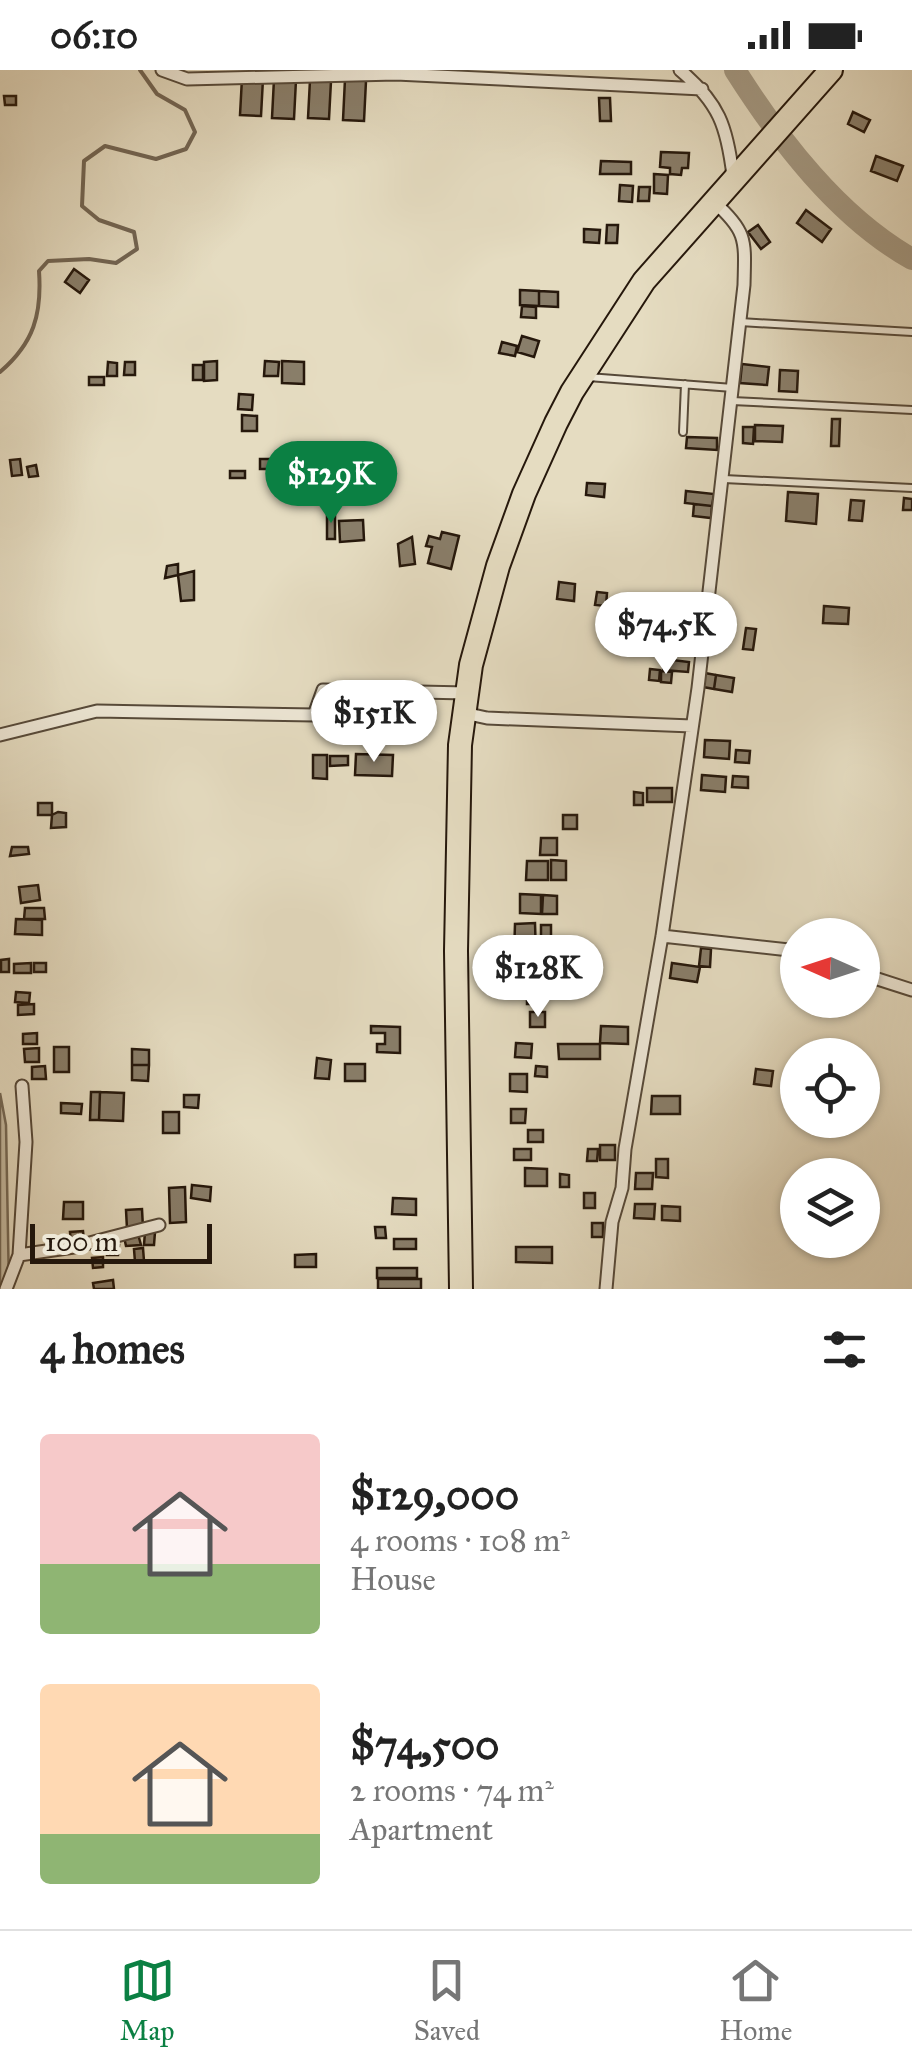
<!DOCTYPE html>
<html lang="en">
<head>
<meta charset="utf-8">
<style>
  :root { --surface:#fff; --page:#f6f6f6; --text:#222; --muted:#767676; --line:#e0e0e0; --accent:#0b8043 }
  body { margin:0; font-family:"IM FELL Great Primer",serif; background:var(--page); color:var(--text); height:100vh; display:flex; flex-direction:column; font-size:38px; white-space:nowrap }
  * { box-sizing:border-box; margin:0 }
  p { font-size:32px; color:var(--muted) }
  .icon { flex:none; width:55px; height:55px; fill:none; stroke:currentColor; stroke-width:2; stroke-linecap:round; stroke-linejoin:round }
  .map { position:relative; height:1219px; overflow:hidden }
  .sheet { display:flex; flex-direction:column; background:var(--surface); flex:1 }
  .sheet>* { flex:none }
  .needle { width:65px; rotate:273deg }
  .fabs { position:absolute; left:780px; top:848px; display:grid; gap:20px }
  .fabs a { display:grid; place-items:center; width:100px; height:100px; border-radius:50%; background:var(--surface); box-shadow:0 2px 8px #0004; font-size:50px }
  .scale { position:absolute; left:30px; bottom:25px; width:182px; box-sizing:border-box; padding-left:10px; border:5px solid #26180c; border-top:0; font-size:28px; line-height:35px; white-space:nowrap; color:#26180c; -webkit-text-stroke:8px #eee8d7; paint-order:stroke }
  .price { position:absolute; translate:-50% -85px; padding:0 22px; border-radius:35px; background:#fff; color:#222; font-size:32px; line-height:65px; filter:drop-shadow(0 2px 5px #0008) }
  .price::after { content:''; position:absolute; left:50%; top:60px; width:30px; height:22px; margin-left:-15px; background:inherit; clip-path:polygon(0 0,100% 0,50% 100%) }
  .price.on { background:var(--accent); color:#fff }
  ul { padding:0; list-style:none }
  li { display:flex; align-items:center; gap:30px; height:250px; padding:0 40px }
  li span { display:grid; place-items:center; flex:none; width:280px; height:200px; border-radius:10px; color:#555 }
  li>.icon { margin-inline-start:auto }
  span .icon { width:120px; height:120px; fill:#fffc; stroke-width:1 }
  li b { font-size:42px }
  h2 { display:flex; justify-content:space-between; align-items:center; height:120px; padding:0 40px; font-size:42px }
  .status { display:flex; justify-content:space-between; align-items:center; height:70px; padding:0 50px; background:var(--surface); direction:ltr }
  .status svg { height:28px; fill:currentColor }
  .dock { display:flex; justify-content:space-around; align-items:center; height:140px; border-top:2px solid var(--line); background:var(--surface); font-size:28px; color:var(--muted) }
  .dock a { display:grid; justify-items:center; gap:5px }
  .dock .on { color:var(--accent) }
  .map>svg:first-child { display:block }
</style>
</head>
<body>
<div class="status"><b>06:10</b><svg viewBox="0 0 49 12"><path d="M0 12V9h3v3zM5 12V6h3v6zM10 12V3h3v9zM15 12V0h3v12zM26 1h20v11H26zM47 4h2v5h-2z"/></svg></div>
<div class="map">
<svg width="912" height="1219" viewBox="0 0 912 1219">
  <rect width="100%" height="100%" fill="#e5dcc1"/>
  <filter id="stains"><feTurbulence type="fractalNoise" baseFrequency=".002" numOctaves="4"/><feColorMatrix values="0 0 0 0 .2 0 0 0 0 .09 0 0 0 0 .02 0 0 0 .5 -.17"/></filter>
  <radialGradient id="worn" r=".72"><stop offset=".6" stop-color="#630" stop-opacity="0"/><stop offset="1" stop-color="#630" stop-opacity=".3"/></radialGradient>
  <path fill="#c5bba2" stroke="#766a57" stroke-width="2.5" d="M0 1023 6 1055 9 1219H0Z"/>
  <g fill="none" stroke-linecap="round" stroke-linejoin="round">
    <path stroke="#726553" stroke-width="4" d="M0 302C34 273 42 244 39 201L48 191 89 189 116 193 137 179 134 162 99 150 82 136 84 91 105 76 156 89 186 79 195 62 185 40 157 24 140 0"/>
    <path stroke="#a49983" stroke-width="22" d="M735 0C780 71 838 147 912 189"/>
  </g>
  <path fill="#897e6a" stroke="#26180c" stroke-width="2.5" d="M242 8 263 9 261 46 240 45Z
    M274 9 296 10 294 49 272 48Z
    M345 9 366 11 364 51 343 50Z
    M310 10 331 11 329 49 308 48Z
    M4 26H16V35H5Z
    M599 28H610L611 51H600Z
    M853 42 870 50 864 62 848 54Z
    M661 82 689 83 688 98H682L681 105 670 104V98L660 97Z
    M876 86 903 96 897 111 871 101Z
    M601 91 631 92V104H600Z
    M654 104 668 105 667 124 654 123Z
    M620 115 633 116 632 132 619 131Z
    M639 117H650L649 131H638Z
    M806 140 831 159 822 172 797 153Z
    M607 155H618L617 173H606Z
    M758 155 770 172 761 179 748 162Z
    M584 159 600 160 599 173 584 172Z
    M74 199 89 210 80 223 65 212Z
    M520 220 539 221V236L520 235Z
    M539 221 558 222V237L539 236Z
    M522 236 536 237V248L521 247Z
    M522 266 539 271 534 287 517 282Z
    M502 272 517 276 515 286 499 283Z
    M217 291V310L204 311V292Z
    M265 291 279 292 278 306H264Z
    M282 291 304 292V314L282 313Z
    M108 292 117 293V306H107Z
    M125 292H135V305H124Z
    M742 294 769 297 767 315 740 313Z
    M193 295H203V310H193Z
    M780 300 798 301 797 322 779 321Z
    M89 307H104V315H89Z
    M239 324 253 325 252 340 238 339Z
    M242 345 257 346V361H242Z
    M832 349H840L839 376H831Z
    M755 355 783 356 782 372 755 371Z
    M743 357H754L753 374 743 373Z
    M687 367 717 368V380L686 378Z
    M20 389 22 405 12 406 10 390Z
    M260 389H270V399H260Z
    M36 395 38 406 29 407 27 397Z
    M230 401H245V408H230Z
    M587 413 605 414 604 427 586 425Z
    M686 421 714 424 712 436 685 433Z
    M788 422 818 424 816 454 786 451Z
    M904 428 912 429V440H903Z
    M851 430 864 431 862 451 849 450Z
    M694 434 712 436 711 448 693 446Z
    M327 444H335V469H327Z
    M363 450 364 470 340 472 339 451Z
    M442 462 459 466 451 499 428 493 432 477 426 476 429 466 440 469Z
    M412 467 415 494 400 496 398 474Z
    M178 494V505L165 508 167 496Z
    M194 501V530L181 531 178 505Z
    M559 512 575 514 574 531 557 529Z
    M597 522 607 523 606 536 595 535Z
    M824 536 849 538 848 554 823 553Z
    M660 540 672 541 670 553 659 552Z
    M674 541 691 542V559L673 557Z
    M746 558 756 559 753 580 743 579Z
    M680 561 692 562 691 578 678 577Z
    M664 562 678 564 677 576 663 575Z
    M642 572 669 576 668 588 641 583Z
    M664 589 689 592 688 602 663 600Z
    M650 599 660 600 659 611 649 610Z
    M661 601 672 602 671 613 661 612Z
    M705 603 716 605 714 619 703 617Z
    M716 605 734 608 732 622 714 619Z
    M376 618 419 619 418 634 377 635Z
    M414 637 415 650 392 651 391 638Z
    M388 641 389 651H370V642Z
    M705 670 730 671 729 689 704 687Z
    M736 680 750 681 749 693 735 692Z
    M356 684 393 685 392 706 355 705Z
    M313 685H327V709L313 708Z
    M330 686H348V695L330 696Z
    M702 705 726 707 725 722 701 720Z
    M733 706 748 707V718L732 717Z
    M647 718H672V732H647Z
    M634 722 643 723V735H634Z
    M38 733H52V745H38Z
    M58 742 66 743V757L51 758 52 745Z
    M563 745H577V759H563Z
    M541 768H557V785H540Z
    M12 777H28L29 784 10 786Z
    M551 790 566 791V810H551Z
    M527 791H548V810H526Z
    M38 815 40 830 21 833 19 817Z
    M520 824 541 825V844L520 843Z
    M543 825 557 826V844H542Z
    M25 838H44L45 849H24Z
    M16 849 42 850V865L15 864Z
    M535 853 536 886H514L515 854Z
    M541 855H551V870H541Z
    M701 878 711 879 710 897 699 896Z
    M9 889V902H1V890Z
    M31 893V903H14V894Z
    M34 893H46V902H34Z
    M672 893 700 897 697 912 670 908Z
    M527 914H543L542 934H527Z
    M16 922 30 923 29 933 15 932Z
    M34 934V944L18 945V935Z
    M530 942H545V957H530Z
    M371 956 400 957V983L377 982V974H385V963H371Z
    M601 956 628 957V974L600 973Z
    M37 963V974H23V964Z
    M516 973 532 974 531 988 515 987Z
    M558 974H600V989H559Z
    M54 977H69V1002H54Z
    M39 978V992H25L24 979Z
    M132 979 149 980V995H132Z
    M317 988 331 990 329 1009 315 1008Z
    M345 994H365V1011H345Z
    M132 995H149L148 1011 132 1010Z
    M45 996 46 1009H32V997Z
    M536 996 547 997V1007L535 1006Z
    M756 999 773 1001 771 1016 754 1014Z
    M510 1004H527V1022L510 1021Z
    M91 1022H100L99 1050H90Z
    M100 1022 124 1023 123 1051 99 1050Z
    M184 1025H199L198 1038 184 1037Z
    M652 1026H680V1044H651Z
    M61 1033 82 1034 81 1044 61 1043Z
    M511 1039H526L525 1053H511Z
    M163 1042H179V1063H163Z
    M528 1060H543V1072H528Z
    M600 1075H615V1090H600Z
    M514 1079H531V1090H514Z
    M588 1079H598L597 1091H587Z
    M656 1089H668V1108L656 1107Z
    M525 1098 547 1099V1116H525Z
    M636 1103H653L652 1119H635Z
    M560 1104 569 1105V1117H560Z
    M192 1115 211 1117 210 1131 191 1128Z
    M185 1117 186 1152 170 1153 169 1118Z
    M584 1123H595V1138H584Z
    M393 1128 416 1129V1145L392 1144Z
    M64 1132H83V1149H63Z
    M635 1134H655L654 1149 634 1148Z
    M662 1136 680 1137V1151L662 1150Z
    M142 1139 143 1158 127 1159 126 1140Z
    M592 1153H603V1167H592Z
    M375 1157H385L386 1168H376Z
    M83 1161 84 1171 71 1173 70 1162Z
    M145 1162H155L154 1175H144Z
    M138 1164 141 1175 126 1176 124 1167Z
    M394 1169H416V1179H394Z
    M108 1175H119L118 1185H107Z
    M516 1177H552V1193L516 1192Z
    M143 1178 144 1191 135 1192 134 1179Z
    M316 1184V1197H295V1185Z
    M103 1187V1197L93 1198 92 1188Z
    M377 1198H417V1208H377Z
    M378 1209H421V1219H378Z
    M113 1210 114 1219H94L93 1213Z"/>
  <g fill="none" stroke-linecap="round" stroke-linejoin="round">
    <defs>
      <path id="lane" d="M740 252 912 262
        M588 307 733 318
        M732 331 912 340
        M683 362 685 314
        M724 409 912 418"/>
      <path id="street" d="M162 0 187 9 396 4 702 19
        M680 0C719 33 727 56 733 106
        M464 643 487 648 692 656
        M0 665 97 641 314 645 323 620 467 623
        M662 866 798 881
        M862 904 912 920
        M19 1185 74 1177 159 1155
        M6 1219 19 1185 26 1072 22 1016
        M606 1219 612 1152 622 1118 625 1079 662 866 698 618 744 215C745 171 748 162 714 132"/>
      <path id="highway" d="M461 1219 456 881 460 675 471 595 498 496 524 424 556 353 572 322 644 211 831 0"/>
    </defs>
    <use href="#lane" stroke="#564939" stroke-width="10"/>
    <use href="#street" stroke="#564939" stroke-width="15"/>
    <use href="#highway" stroke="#26180c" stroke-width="26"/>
    <use href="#lane" stroke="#eee8d7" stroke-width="6"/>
    <use href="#street" stroke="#eee8d7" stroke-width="11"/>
    <use href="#highway" stroke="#e5dcc1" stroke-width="22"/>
  </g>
  <rect width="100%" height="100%" filter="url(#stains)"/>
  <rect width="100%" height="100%" fill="url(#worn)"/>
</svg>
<div class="fabs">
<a><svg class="needle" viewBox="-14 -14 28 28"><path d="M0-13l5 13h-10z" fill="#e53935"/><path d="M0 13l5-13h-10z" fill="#767676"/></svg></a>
<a><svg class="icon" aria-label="locate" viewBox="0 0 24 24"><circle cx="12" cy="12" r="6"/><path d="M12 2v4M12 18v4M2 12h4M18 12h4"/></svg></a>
<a><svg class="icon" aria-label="layers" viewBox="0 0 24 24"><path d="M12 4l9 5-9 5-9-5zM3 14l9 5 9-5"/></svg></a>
</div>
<div class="scale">100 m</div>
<b class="price on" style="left:331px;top:456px">$129K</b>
<b class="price" style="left:666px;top:607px">$74.5K</b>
<b class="price" style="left:374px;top:695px">$151K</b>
<b class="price" style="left:538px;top:950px">$128K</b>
</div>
<section class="sheet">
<h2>4 homes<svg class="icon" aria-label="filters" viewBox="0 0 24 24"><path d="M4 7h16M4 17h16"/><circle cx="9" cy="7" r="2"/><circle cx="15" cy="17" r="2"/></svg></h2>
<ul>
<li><span style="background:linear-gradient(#f6c9c9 65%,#8fb573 0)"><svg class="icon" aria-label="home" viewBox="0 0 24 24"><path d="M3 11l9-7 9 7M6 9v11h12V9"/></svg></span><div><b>$129,000</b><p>4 rooms · 108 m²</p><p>House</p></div></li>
<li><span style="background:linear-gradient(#ffd9b3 75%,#8fb573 0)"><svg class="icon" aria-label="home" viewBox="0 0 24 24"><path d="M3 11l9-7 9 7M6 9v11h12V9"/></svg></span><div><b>$74,500</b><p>2 rooms · 74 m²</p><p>Apartment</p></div></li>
</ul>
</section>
<nav class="dock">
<a class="on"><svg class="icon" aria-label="map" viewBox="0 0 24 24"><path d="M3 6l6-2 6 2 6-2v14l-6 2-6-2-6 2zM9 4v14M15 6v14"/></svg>Map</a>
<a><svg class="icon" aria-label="saved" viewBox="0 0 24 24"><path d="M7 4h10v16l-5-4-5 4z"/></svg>Saved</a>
<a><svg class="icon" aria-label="home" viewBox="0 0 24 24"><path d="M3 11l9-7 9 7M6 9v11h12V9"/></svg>Home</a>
</nav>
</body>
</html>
